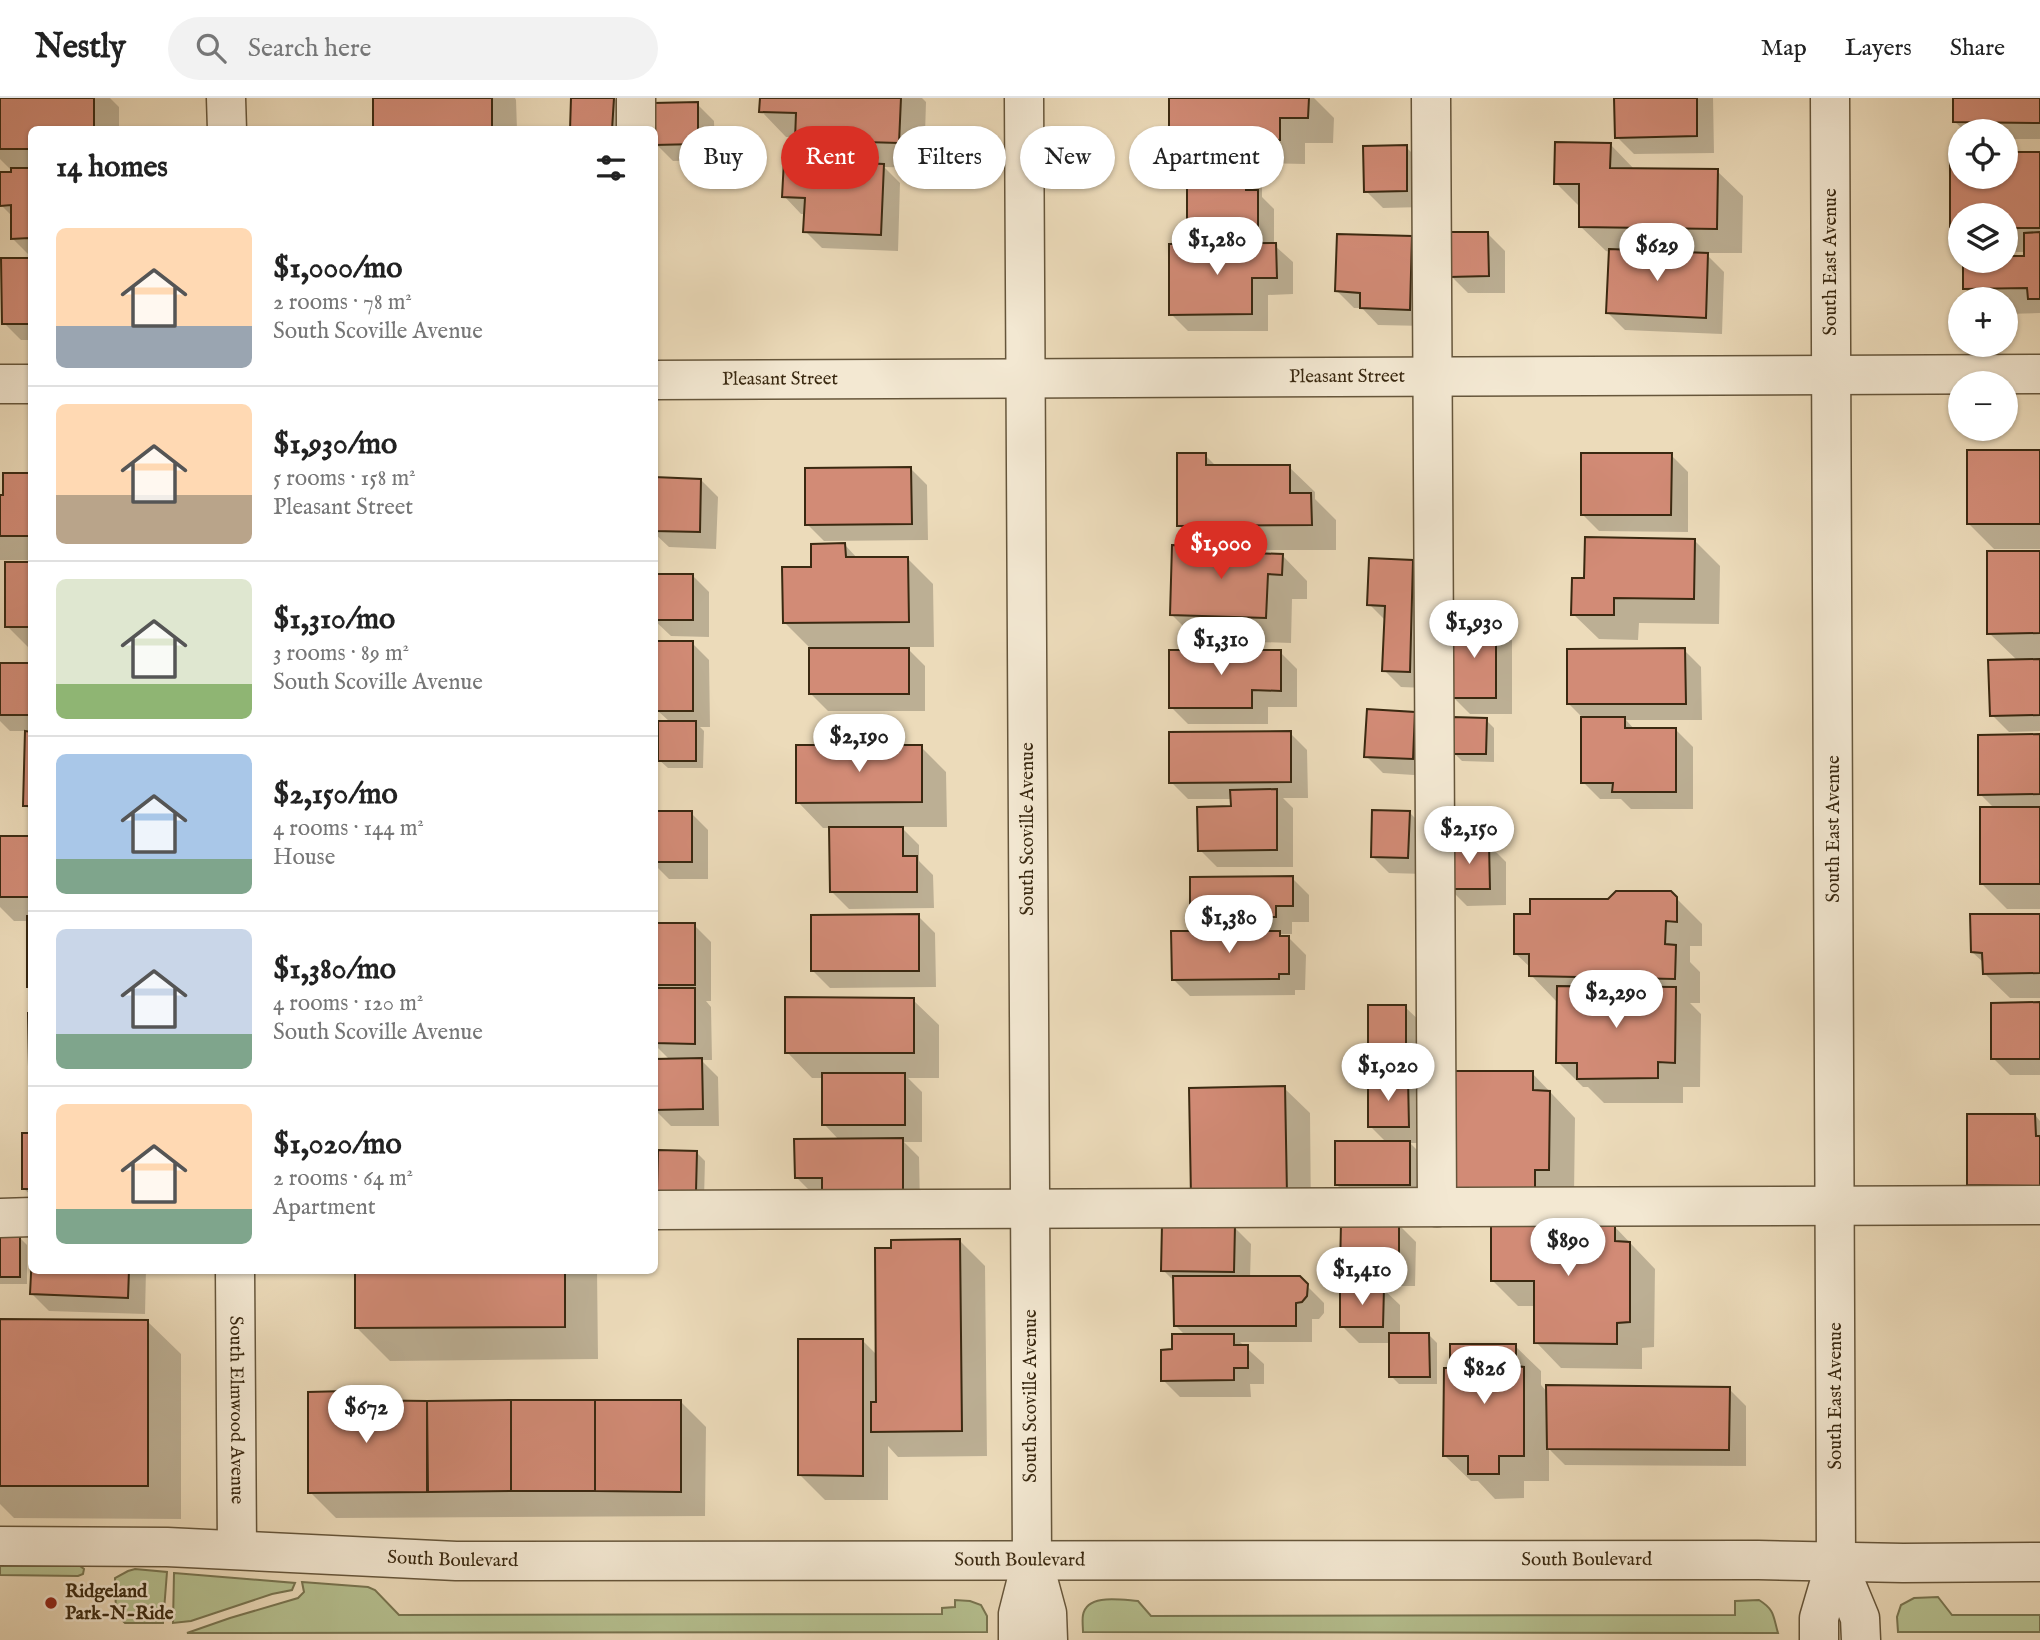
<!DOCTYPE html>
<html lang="en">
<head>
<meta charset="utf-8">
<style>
  :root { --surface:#fff; --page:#f2f2f2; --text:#222; --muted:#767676; --line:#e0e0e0; --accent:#d93025 }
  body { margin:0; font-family:"IM FELL English",serif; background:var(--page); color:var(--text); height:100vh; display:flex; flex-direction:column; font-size:26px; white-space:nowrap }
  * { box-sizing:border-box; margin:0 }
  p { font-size:23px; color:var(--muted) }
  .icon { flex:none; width:38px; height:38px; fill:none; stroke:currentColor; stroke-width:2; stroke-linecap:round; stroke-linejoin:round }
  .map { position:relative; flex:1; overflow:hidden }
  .side { position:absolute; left:28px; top:28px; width:630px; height:1148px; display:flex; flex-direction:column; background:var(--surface); border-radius:10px; box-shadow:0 2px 5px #0004 }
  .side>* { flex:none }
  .banner { position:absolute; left:679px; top:28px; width:665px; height:63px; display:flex; gap:14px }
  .buttons { position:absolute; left:1948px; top:21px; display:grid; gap:14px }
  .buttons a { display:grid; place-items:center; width:70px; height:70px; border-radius:50%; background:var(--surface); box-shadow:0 2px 5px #0004; font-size:35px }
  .price { position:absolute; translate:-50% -60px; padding:0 16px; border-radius:24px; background:#fff; color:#222; font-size:23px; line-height:46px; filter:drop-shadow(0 2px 4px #0008) }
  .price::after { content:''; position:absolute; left:50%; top:42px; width:21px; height:16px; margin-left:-10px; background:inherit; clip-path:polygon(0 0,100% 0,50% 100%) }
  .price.selected { background:var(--accent); color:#fff }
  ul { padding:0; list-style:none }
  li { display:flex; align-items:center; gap:21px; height:175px; padding:0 28px }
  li+li { border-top:2px solid var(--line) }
  li span { display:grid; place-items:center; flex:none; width:196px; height:140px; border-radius:10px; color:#555 }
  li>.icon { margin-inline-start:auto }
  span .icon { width:84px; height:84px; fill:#fffc; stroke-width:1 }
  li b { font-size:30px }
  h2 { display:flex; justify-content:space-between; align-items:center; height:84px; padding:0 28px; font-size:30px }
  .tag { padding:0 24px; border-radius:32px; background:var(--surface); box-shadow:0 2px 5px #0004; font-size:24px; line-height:63px }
  .tag.selected { background:var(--accent); color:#fff }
  header { display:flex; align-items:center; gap:42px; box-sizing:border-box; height:98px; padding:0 35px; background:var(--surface); border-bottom:2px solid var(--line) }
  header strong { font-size:33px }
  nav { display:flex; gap:38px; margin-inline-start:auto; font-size:24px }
  .search { width:490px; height:63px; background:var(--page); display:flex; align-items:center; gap:18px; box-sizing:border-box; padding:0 24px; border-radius:38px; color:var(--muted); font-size:26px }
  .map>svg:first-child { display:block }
</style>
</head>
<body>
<header>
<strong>Nestly</strong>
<div class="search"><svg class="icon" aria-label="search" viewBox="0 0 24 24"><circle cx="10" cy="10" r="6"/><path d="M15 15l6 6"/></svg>Search here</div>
<nav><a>Map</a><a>Layers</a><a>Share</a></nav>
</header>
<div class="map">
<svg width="2040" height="1542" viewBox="0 0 2040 1542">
  <rect width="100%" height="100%" fill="#ecdbba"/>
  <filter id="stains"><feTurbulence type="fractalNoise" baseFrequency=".00286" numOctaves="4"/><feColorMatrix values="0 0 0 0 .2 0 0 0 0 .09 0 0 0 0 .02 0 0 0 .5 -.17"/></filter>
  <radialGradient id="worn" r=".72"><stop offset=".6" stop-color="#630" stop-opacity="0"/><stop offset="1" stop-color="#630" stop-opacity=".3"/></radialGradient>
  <path fill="#b6c191" stroke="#787551" stroke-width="2" d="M0 1468H80L84 1471 83 1476 78 1478 0 1477Z
    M135 1471 167 1474 163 1525H125L116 1516 115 1480 128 1473Z
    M174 1475 295 1485 292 1492 272 1496 191 1523 173 1525Z
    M302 1484 368 1489 375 1492 399 1517 942 1516V1510L955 1509V1502L970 1503 981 1507 987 1518V1534L187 1535 230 1520 298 1500 304 1494Z
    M1938 1499 1952 1517H2040V1534H1898L1897 1519 1901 1507 1914 1500Z
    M1759 1502C1775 1512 1773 1518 1778 1535L1083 1534C1083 1529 1082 1522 1083 1517 1087 1495 1122 1502 1138 1503L1151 1518 1735 1517V1503Z"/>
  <path fill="#0003" d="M0 0H110L119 9V32H32V157H29L12 140V118L1 107 15 76 0 61Z
    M375 0H515L516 2 517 32H375Z
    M573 0H614L622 8 620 32H571Z
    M761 0H922L926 4 924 70 884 69 900 85 898 153 822 150 805 133 806 116H801L784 98 820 65 796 42V39H786L761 13Z
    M1171 0H1314L1334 20 1333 45H1305V66L1254 65 1262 74V99L1274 111V147L1293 164V196L1268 197V233H1188L1171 216 1206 147 1189 130 1188 57 1171 39Z
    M1616 0H1713L1714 55 1634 56 1617 39Z
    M1955 0H2040V41H2006V33H1965L1955 24Z
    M697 6 714 23 715 62 673 63 656 46Z
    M1610 46 1635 72 1717 73 1743 98 1742 155H1705L1724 174 1722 236 1625 232 1608 215 1610 154 1606 153 1580 128 1581 110 1556 85Z
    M1406 49 1423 66V109L1383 110 1366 93Z
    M2040 55V215L2006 216V201H1975L1965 191 1964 163H2006V160L2026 159V154H2006V117H1960V136L1952 129 1960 56V79H2006V56Z
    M1488 136 1505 153V195H1468L1451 178Z
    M1412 139 1429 156 1426 228 1378 227 1362 210H1354L1337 193Z
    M32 162V242H21L4 225Z
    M2040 353V451H1994L1969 426Z
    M1205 357 1217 369H1289L1315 394V401L1336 422V452H1254L1258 457H1282L1307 483V501H1292L1291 545 1197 542 1172 517 1201 449 1179 427Z
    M1671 357 1688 374V434L1599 433 1582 416Z
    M910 370 927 387 928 442 824 443 807 426Z
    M32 377V462H0V398H5Z
    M654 381 701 382 718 399 716 451 669 449 654 435Z
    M1694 442 1720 468 1719 526 1639 525 1638 542 1599 541 1573 516 1586 482Z
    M845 447 858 461H908L933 486 934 549H906L925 568V613H828L811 596 810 550 784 524 813 470Z
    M2040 455V633L2009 634 1992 617 2018 563 1989 535Z
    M1413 464 1430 481 1426 590 1401 589 1384 572 1386 523 1369 506Z
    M32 466V714L25 707 27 633H10L0 623V566L30 567 31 552 7 528Z
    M654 477H692L709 494V539L671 538 654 522Z
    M1495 525 1512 542V616H1470L1453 599Z
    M692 545 709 562 710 629H700L704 633 703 670H668L659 662 670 624 658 613Z
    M1684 552 1701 569 1702 622H1626L1635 632H1676L1693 649V711H1631L1621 701H1600L1583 684V620L1569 606Z
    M1280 554 1297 571V609H1268V626H1188L1171 609Z
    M1414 616 1432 633 1429 678 1383 675 1366 658Z
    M1486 622 1494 630V664L1462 663 1454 655Z
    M1290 635 1307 652 1308 700H1283L1293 710V769H1217L1200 752 1232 710V701H1188L1171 684Z
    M2040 638V811H2007L1981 785 1994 710 1980 696Z
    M921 649 946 674 947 729H901L919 747V763L933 777 934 810 849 811 832 794 831 730H823L798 704Z
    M1409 714 1426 731 1425 776 1389 775 1372 758Z
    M654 715H691L708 732V781H669L654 766Z
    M0 739H32V891L29 889V823H14L0 809Z
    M1489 747 1506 764V807L1467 808 1450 791Z
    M1292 780 1309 797V824H1292V836H1280L1284 840H1289L1306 857 1305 892H1295V897L1190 898 1173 881 1208 835 1192 819Z
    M1670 794 1702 826V848H1690V864L1700 874V905H1690L1701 916 1700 989H1683V1005H1604L1588 989H1583L1558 964V903H1556L1531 877V870L1515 855 1532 818 1609 803Z
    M2040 817V900H2010L1984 875V865L1972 854Z
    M918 818 935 835 936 889 830 890 813 873Z
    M654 827H694L711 844V903H706L711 909 712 962H701L718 979 719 1028H671L654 1011 671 963 654 946Z
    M913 902 939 927V980H908L922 994V1044H904L919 1059 920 1109 813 1096 796 1079 840 1043 824 1026V980H812L787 954Z
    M2040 906V977H2010L1993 960Z
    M1405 909 1423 926V972L1387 973 1370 956Z
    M1532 975 1575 1020 1574 1097 1482 1118Z
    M1408 981 1425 998V1045H1410L1427 1062V1104H1354L1337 1087 1387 1045 1370 1028Z
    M1284 990 1310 1015 1311 1122 1218 1123Z
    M2035 1017 2040 1023V1104H1986L1969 1086Z
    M32 1037V1098L24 1091Z
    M659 1054 697 1055 705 1063 704 1101Z
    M1399 1127 1416 1144 1415 1188H1380L1400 1207V1237H1429L1437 1245V1286H1399L1391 1278V1245H1359L1342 1228 1362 1190 1342 1171Z
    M1614 1128 1655 1171 1654 1249 1642 1250V1271L1561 1270 1536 1244V1208H1518L1493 1183Z
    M1234 1129 1251 1146 1250 1180H1299L1324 1205V1215L1319 1221H1312V1244H1240L1264 1266V1286H1250L1251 1299H1180L1163 1282 1174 1253 1186 1238 1176 1228 1175 1184 1163 1172Z
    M0 1139H19L27 1147V1186H0Z
    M960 1143 985 1168 987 1358 898 1359 888 1348V1402H825L800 1377 863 1243 878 1258Z
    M33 1172H146L145 1216 49 1213 32 1196Z
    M357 1172H597L598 1261 390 1263 357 1230Z
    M0 1222 147 1223 181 1256V1421L14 1420 0 1406Z
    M1515 1248 1541 1273V1287L1548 1295 1729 1291 1746 1308V1368L1565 1367 1549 1351V1383H1524V1400L1495 1401 1478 1383H1471L1445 1358 1452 1272Z
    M346 1295 355 1304 680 1303 706 1329 705 1418 336 1420 310 1394Z"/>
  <path fill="#d28b76" stroke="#3a2911" stroke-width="2" d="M0 0H94V32H32V51H0Z
    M373 0H492V32H373Z
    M571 0H614L612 32H570Z
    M760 0H901L899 45 795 42 796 15 759 14Z
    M1169 0H1309L1308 20H1280V42L1169 40Z
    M1614 0H1697V38L1615 40Z
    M1953 0H2040V25L1953 24Z
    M698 4V46L654 47 653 5Z
    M1555 44 1611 45 1610 70 1718 71 1717 131 1579 129V86H1554Z
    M1407 47V93L1364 94 1363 48Z
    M1950 54H1960V79H2006V54H2040V130H2006V117H1960V129H1950Z
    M1187 55H1246V92H1258V130L1187 131Z
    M784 62 884 66 881 137 803 134 805 100 782 99Z
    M11 70H32V143H29V140L11 141V107L0 108V74H11Z
    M1449 134H1488L1489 178 1449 179Z
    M2040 134V201H2028L2027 190 1963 191V163H2006V158H2024V135Z
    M1337 136 1412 138 1410 212 1360 210V195L1335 193Z
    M1276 145 1277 180H1252V216L1169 217V146Z
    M1609 151 1708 155 1706 220 1606 215Z
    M1 160H32V226H2Z
    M1967 352H2040V426H1967Z
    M1177 355H1206V367H1290V395H1311L1312 427 1177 428Z
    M1581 355H1672L1671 417H1581Z
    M911 369 912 426 805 427V370Z
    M3 375H32V438H0V397H3Z
    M654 379 701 381 700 434 654 433Z
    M1585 439 1695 441 1694 501 1614 500V517H1571L1572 480H1584Z
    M845 445 846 459H908L909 524 783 525 782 469H811V446Z
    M1172 447 1253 449 1252 455 1283 456 1282 477 1268 476 1266 520 1170 517Z
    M1987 453H2040V535L1987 536Z
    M1369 460 1413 462 1410 574 1382 573 1385 508 1367 507Z
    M5 464H32V529H5Z
    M654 476H693V522H654Z
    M1496 523V600H1451V524Z
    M656 543H693V613H657Z
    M29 544H32V617H0V565H29Z
    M809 550H909V596H809Z
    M1685 550 1686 606H1567V551Z
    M1169 552H1281V593L1252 592V610H1169Z
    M2040 561V617L1990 618 1988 562Z
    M1367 611 1415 614 1413 661 1364 659Z
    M1452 619 1487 620 1486 656H1452Z
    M1581 619H1625V630H1676V694H1612L1613 685H1581Z
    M658 623H696V663H658Z
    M25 633 32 634V708H23Z
    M1291 633V684L1169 685V634Z
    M2040 636V696L1978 697V637Z
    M796 647H922V704L796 705Z
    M1277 691V752L1198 753 1197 709 1231 708 1230 692Z
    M1980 709H2040V786H1980Z
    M1372 712 1410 713 1408 760 1371 759Z
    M654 713H692V764H654Z
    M829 729H903V758H917V794H830Z
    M0 738H32V799H0Z
    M1489 745 1490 791H1448L1447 747Z
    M1293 778V808H1276V819L1190 820V779Z
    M1616 793H1671L1677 799V824L1666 823 1665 846 1676 847 1675 881 1529 878V856H1514V816H1530V801H1608Z
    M919 816V873H811V817Z
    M1970 816H2040V875L1983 876 1982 855 1971 854Z
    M27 818H32V889H27Z
    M654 825H695V887H654Z
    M1171 833H1280V838H1289V876H1279V881L1172 882Z
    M1557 888 1676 889 1675 965 1658 964V980L1577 981V965H1556Z
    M654 890H695V946L654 945Z
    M785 899 914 900V955H785Z
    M2040 904V961H1991V905Z
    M1368 907H1406V956L1368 957Z
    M28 915H32V968H29Z
    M702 960 703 1011 654 1012V961Z
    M1455 973H1533V992L1550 993 1549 1072H1535V1094L1454 1093Z
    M822 975H905V1027H822Z
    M1368 980H1408L1409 1029H1368Z
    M1285 988 1287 1097 1191 1099 1189 990Z
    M1967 1016H2035L2036 1038H2040V1088L1967 1087Z
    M22 1035H32V1091H22Z
    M903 1040V1092L822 1093V1080H795L794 1041Z
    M1335 1043H1410V1087H1335Z
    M658 1052 697 1053 696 1094 657 1093Z
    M1341 1125H1399V1172L1340 1171Z
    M1162 1126 1235 1127 1234 1174 1161 1173Z
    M1491 1126H1615V1143L1630 1144V1224L1617 1225V1246L1534 1245V1183H1491Z
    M0 1137H20V1179H0Z
    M960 1141 962 1333 871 1334V1304H876L875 1150H891V1142Z
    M32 1155V1172H129L128 1200 30 1196Z
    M355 1172H565V1229L355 1230Z
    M1173 1178H1300L1308 1186 1307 1198 1302 1204 1296 1205V1228H1174Z
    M1340 1189H1384L1383 1229H1340Z
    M0 1221 148 1222V1388H0Z
    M1389 1235H1429L1430 1279H1389Z
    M1172 1236H1234V1247H1248V1270H1234V1282L1161 1283V1252L1172 1251Z
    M798 1241H863V1378L798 1377Z
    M1450 1246H1516V1268L1524 1269V1358H1499V1376H1468V1358H1443L1444 1270H1450Z
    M1546 1287 1730 1289 1729 1352 1547 1351Z
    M347 1293V1302L427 1303 428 1394 308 1395V1294Z
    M511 1302V1393L427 1394V1303Z
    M511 1302H595V1393H511Z
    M595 1302H681V1394L595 1393Z"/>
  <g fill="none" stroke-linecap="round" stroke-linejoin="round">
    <defs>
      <g id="minor">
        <path d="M226 0 227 32"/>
        <path d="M636 0V32"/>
        <path d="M1431 0 1437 1109"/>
        <path id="s1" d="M654 282 2040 276"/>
        <path d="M0 286H32"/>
        <path d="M654 1112 2040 1107"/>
        <path d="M0 1120 32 1119"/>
        <path id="s2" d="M235 1172 237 1451"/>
        <path id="s3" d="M0 1448 167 1449 456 1463 1758 1462 1903 1465 2040 1464"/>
        <path d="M1836 1462 1860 1520 1861 1542"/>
        <path d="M1033 1463 1047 1515 1048 1542"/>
        <path d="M1018 1542V1516L1032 1461 1024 0"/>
        <path d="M1819 1542V1520L1836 1462 1830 0"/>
      </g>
    </defs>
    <use href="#minor" stroke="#66563b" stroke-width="41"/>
    <use href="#minor" stroke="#f3e8d2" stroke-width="38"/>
  </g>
  <circle fill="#8f2418" stroke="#f3e8d2" stroke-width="2.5" cx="51" cy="1505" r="7"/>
  <g text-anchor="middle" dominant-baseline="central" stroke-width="5" stroke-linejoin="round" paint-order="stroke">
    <g font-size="19" fill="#3a2911" stroke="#f3e8d2">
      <text transform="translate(1831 164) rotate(-90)">South East Avenue</text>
      <text stroke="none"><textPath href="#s1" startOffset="693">Pleasant Street</textPath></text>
      <text stroke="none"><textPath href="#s1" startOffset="126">Pleasant Street</textPath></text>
      <text transform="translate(1028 731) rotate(-90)">South Scoville Avenue</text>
      <text transform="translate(1834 731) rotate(-90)">South East Avenue</text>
      <text transform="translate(1031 1298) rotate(-90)">South Scoville Avenue</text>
      <text transform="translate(1836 1298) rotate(-90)">South East Avenue</text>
      <text stroke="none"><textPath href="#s2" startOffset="140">South Elmwood Avenue</textPath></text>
      <text stroke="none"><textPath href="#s3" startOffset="453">South Boulevard</textPath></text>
      <text stroke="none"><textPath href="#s3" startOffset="1020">South Boulevard</textPath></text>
      <text stroke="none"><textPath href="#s3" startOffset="1587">South Boulevard</textPath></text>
    </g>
    <g font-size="19" font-weight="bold" fill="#3a2911" stroke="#f3e8d2" text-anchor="start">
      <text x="65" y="1494">Ridgeland<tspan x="65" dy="22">Park-N-Ride</tspan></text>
    </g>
  </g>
  <rect width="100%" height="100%" filter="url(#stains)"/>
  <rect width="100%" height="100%" fill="url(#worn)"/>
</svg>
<div class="buttons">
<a><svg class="icon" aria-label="locate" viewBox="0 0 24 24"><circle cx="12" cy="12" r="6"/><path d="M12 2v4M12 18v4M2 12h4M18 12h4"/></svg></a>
<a><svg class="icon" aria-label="layers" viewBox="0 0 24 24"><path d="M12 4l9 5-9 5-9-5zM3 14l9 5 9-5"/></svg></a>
<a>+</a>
<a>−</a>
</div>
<b class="price" style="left:1217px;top:179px">$1,280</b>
<b class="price" style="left:1657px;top:185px">$629</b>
<b class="price selected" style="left:1221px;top:483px">$1,000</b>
<b class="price" style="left:1474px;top:562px">$1,930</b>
<b class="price" style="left:1221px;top:579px">$1,310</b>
<b class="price" style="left:859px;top:676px">$2,190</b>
<b class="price" style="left:1469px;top:768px">$2,150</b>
<b class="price" style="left:1229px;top:857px">$1,380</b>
<b class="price" style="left:1616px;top:932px">$2,290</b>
<b class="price" style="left:1388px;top:1005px">$1,020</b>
<b class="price" style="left:1568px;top:1180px">$890</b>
<b class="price" style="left:1362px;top:1209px">$1,410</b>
<b class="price" style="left:1484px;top:1308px">$826</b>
<b class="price" style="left:366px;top:1347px">$672</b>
<div class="banner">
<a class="tag">Buy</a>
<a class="tag selected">Rent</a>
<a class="tag">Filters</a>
<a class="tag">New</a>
<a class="tag">Apartment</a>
</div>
<section class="side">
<h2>14 homes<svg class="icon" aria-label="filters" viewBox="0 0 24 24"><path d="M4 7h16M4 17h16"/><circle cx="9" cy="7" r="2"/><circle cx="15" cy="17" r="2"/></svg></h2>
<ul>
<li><span style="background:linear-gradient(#ffd9b3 70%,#9aa5b1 0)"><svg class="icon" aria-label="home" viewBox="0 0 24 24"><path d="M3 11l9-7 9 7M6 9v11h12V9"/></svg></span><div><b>$1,000/mo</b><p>2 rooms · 78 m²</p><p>South Scoville Avenue</p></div></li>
<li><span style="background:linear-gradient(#ffd9b3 65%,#b9a48a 0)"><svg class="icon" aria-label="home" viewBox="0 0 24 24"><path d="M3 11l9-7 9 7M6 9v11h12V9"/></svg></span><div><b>$1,930/mo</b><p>5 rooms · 158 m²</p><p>Pleasant Street</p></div></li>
<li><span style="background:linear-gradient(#dfe7d0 75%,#8fb573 0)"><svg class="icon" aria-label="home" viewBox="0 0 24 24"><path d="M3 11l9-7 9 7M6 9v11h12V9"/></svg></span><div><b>$1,310/mo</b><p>3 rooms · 89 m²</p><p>South Scoville Avenue</p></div></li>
<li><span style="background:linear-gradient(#a9c7e8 75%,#7fa58c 0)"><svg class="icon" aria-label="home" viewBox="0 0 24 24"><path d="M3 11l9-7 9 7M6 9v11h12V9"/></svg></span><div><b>$2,150/mo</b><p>4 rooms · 144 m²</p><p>House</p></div></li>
<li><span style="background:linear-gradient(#c9d6e8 75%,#7fa58c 0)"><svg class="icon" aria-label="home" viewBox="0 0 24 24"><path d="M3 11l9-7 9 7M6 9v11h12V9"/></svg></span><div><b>$1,380/mo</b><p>4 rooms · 120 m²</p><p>South Scoville Avenue</p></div></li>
<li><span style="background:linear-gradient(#ffd9b3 75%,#7fa58c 0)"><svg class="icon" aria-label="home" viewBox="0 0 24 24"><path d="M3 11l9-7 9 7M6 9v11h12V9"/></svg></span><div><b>$1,020/mo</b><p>2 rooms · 64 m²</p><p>Apartment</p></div></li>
</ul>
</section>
</div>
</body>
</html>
